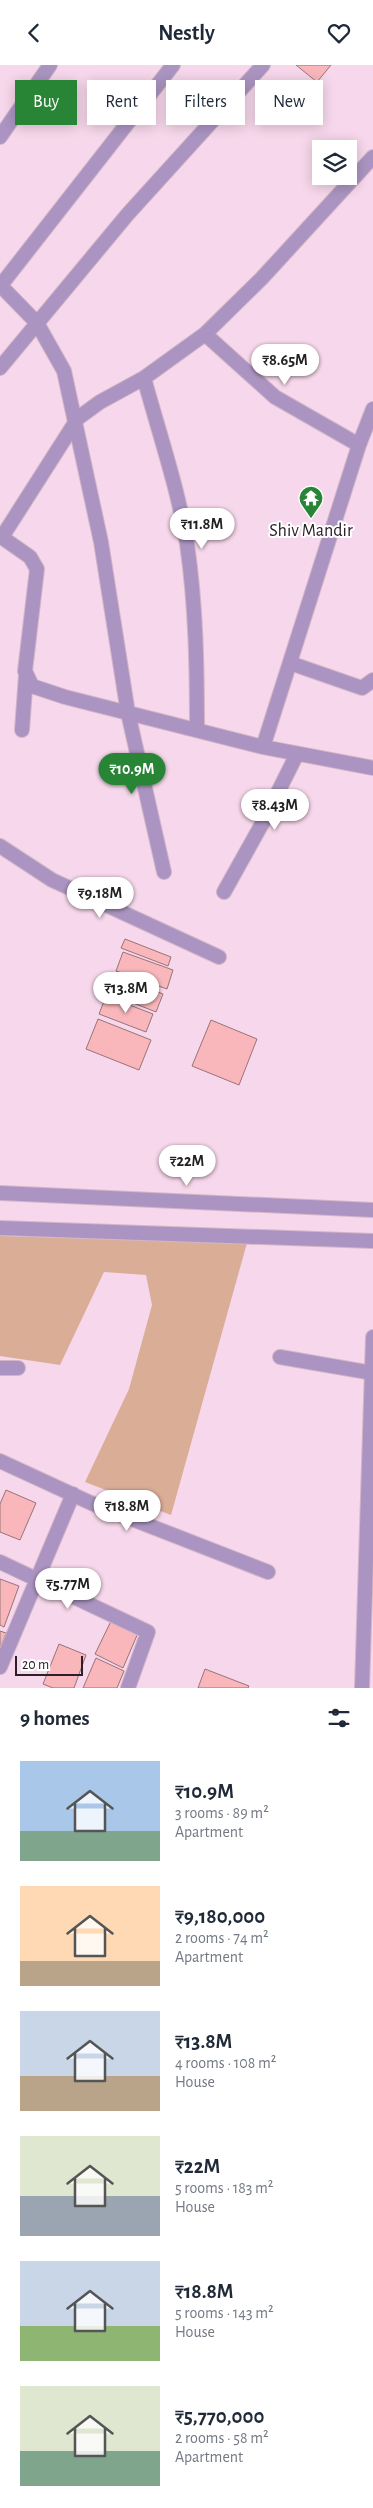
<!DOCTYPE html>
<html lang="en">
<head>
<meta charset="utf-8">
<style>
  :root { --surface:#fff; --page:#f6f6f7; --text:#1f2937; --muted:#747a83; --accent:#288536 }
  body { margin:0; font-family:"Alegreya Sans",sans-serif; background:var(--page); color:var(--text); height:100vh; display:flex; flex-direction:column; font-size:19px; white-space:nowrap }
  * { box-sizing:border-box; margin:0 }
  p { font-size:16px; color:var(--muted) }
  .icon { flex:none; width:28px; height:28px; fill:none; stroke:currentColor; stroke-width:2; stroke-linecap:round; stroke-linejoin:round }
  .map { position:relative; height:1623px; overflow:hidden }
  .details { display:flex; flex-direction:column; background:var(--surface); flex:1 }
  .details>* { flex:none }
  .guide { position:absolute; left:15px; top:15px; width:344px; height:45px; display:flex; gap:10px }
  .buttons { position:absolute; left:312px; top:75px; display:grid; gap:10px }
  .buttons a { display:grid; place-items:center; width:45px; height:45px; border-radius:0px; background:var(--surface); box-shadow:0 2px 12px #0003; font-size:25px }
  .scale { position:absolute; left:15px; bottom:12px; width:68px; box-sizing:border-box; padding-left:5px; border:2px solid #2b2027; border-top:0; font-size:14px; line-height:18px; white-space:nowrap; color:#2b2027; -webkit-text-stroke:4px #fff; paint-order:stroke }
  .price { position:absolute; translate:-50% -42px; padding:0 11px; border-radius:18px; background:#fff; color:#222; font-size:16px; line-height:32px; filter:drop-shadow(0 1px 2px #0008) }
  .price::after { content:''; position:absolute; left:50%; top:30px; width:15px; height:11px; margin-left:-8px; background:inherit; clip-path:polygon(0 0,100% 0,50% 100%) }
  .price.on { background:var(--accent); color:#fff }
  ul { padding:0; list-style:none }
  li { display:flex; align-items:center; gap:15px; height:125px; padding:0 20px }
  li span { display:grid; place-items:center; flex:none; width:140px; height:100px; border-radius:0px; color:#555 }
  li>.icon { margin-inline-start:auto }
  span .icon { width:60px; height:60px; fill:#fffc; stroke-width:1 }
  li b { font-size:21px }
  h2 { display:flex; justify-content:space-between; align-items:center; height:60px; padding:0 20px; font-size:21px }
  .tag { padding:0 18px; border-radius:0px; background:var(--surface); box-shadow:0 2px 12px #0003; font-size:18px; line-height:45px }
  .tag.on { background:var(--accent); color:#fff }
  header { display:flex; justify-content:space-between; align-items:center; height:65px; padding:0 20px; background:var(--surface); font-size:22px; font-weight:700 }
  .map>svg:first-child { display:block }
</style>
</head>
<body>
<header><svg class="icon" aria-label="back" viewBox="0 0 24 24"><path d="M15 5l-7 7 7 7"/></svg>Nestly<svg class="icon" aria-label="heart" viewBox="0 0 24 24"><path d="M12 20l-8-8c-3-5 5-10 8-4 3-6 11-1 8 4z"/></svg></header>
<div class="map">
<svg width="373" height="1623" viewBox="0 0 373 1623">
  <rect width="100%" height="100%" fill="#f7d7eb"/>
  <path fill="#daad97" d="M0 1171 247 1178 171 1450 85 1417 129 1324 152 1240 146 1210 104 1207 60 1300 0 1291Z"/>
  <path fill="#f9b7bc" stroke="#977477" d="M296 0H331L317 17Z
    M125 874 171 892 168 901 121 883Z
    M123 887 173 905 167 924 116 906Z
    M115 910 163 929 156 947 108 928Z
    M106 931 153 949 146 967 99 949Z
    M98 954 151 975 139 1005 86 984Z
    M211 955 257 974 239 1020 192 1001Z
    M6 1425 36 1438 20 1475 0 1467V1439Z
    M0 1514 19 1521 4 1562 0 1560Z
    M112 1554 138 1568 123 1603 95 1589Z
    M0 1566 6 1568 0 1583Z
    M59 1579 86 1590 74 1623H53L43 1619Z
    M96 1593 124 1606 117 1623H83Z
    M205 1604 249 1621 248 1623H198Z"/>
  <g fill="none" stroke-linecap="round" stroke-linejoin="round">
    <defs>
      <path id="minor" d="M0 72 50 0
        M0 220 37 258 64 306 101 477 128 648 164 807
        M1 220 173 0
        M205 269 275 332 359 380
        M0 303 127 150 263 0
        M144 313C159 368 178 423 187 479 196 541 197 603 197 665
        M0 471 30 492 37 504 25 606 32 621 65 632 263 682 373 703
        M2 472 78 353 100 337 144 313 205 269 262 213 373 92
        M290 598 362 623 373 615
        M22 665 26 610
        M263 682 359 380 373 344
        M0 781 52 815 219 892
        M224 827 263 757 297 689
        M0 1128 373 1145
        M0 1163 373 1176
        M280 1292 373 1308
        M0 1303H18
        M0 1396 91 1438 268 1507
        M0 1497 148 1567 128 1623
        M0 1602 73 1429
        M362 1623 373 1272"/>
    </defs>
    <use href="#minor" stroke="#d2b6c8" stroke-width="16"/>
    <use href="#minor" stroke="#ab94c1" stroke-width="14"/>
  </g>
  <defs>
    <symbol id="temple-pin" viewBox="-11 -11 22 30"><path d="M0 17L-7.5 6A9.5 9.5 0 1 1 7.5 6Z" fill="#288536" stroke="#fff"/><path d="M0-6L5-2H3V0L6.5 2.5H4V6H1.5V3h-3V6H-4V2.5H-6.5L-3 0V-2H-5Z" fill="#fff"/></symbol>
  </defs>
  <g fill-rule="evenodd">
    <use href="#temple-pin" x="297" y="419" width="28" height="38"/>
  </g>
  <g text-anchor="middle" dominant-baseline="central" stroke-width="4" stroke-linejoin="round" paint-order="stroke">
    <g font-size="18" fill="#2b2027" stroke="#fff">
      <text x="311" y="466">Shiv Mandir</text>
    </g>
  </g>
</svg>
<div class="buttons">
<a><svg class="icon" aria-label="layers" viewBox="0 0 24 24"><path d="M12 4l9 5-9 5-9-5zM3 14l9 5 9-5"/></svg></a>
</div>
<div class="scale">20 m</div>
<b class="price" style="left:285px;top:321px">₹8.65M</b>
<b class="price" style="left:202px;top:485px">₹11.8M</b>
<b class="price on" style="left:132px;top:730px">₹10.9M</b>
<b class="price" style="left:275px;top:766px">₹8.43M</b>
<b class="price" style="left:100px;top:854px">₹9.18M</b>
<b class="price" style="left:126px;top:949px">₹13.8M</b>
<b class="price" style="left:187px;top:1122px">₹22M</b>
<b class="price" style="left:127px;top:1467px">₹18.8M</b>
<b class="price" style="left:68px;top:1545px">₹5.77M</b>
<div class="guide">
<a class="tag on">Buy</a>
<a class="tag">Rent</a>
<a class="tag">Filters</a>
<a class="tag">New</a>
</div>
</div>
<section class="details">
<h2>9 homes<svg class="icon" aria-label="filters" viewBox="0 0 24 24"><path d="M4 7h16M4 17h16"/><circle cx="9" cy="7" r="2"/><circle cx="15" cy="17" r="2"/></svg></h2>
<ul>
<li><span style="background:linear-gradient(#a9c7e8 70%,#7fa58c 0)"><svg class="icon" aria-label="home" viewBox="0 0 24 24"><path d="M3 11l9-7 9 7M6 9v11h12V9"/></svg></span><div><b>₹10.9M</b><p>3 rooms · 89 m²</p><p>Apartment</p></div></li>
<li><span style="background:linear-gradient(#ffd9b3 75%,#b9a48a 0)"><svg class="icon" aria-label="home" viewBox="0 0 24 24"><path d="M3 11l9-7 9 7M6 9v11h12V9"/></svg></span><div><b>₹9,180,000</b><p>2 rooms · 74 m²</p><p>Apartment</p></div></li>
<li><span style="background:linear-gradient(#c9d6e8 65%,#b9a48a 0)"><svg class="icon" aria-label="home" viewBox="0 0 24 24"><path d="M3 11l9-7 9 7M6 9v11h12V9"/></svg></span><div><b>₹13.8M</b><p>4 rooms · 108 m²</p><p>House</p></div></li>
<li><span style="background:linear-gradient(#dfe7d0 60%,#9aa5b1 0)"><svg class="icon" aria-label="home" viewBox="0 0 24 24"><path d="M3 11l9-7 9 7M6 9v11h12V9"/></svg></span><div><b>₹22M</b><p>5 rooms · 183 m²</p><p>House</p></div></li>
<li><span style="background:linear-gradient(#c9d6e8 65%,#8fb573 0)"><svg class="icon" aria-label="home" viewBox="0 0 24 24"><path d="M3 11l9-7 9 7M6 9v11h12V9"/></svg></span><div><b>₹18.8M</b><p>5 rooms · 143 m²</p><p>House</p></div></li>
<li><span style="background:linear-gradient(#dfe7d0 65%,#7fa58c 0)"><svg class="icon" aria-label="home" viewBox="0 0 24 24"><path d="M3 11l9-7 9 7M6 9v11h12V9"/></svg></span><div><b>₹5,770,000</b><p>2 rooms · 58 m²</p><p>Apartment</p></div></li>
</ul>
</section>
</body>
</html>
